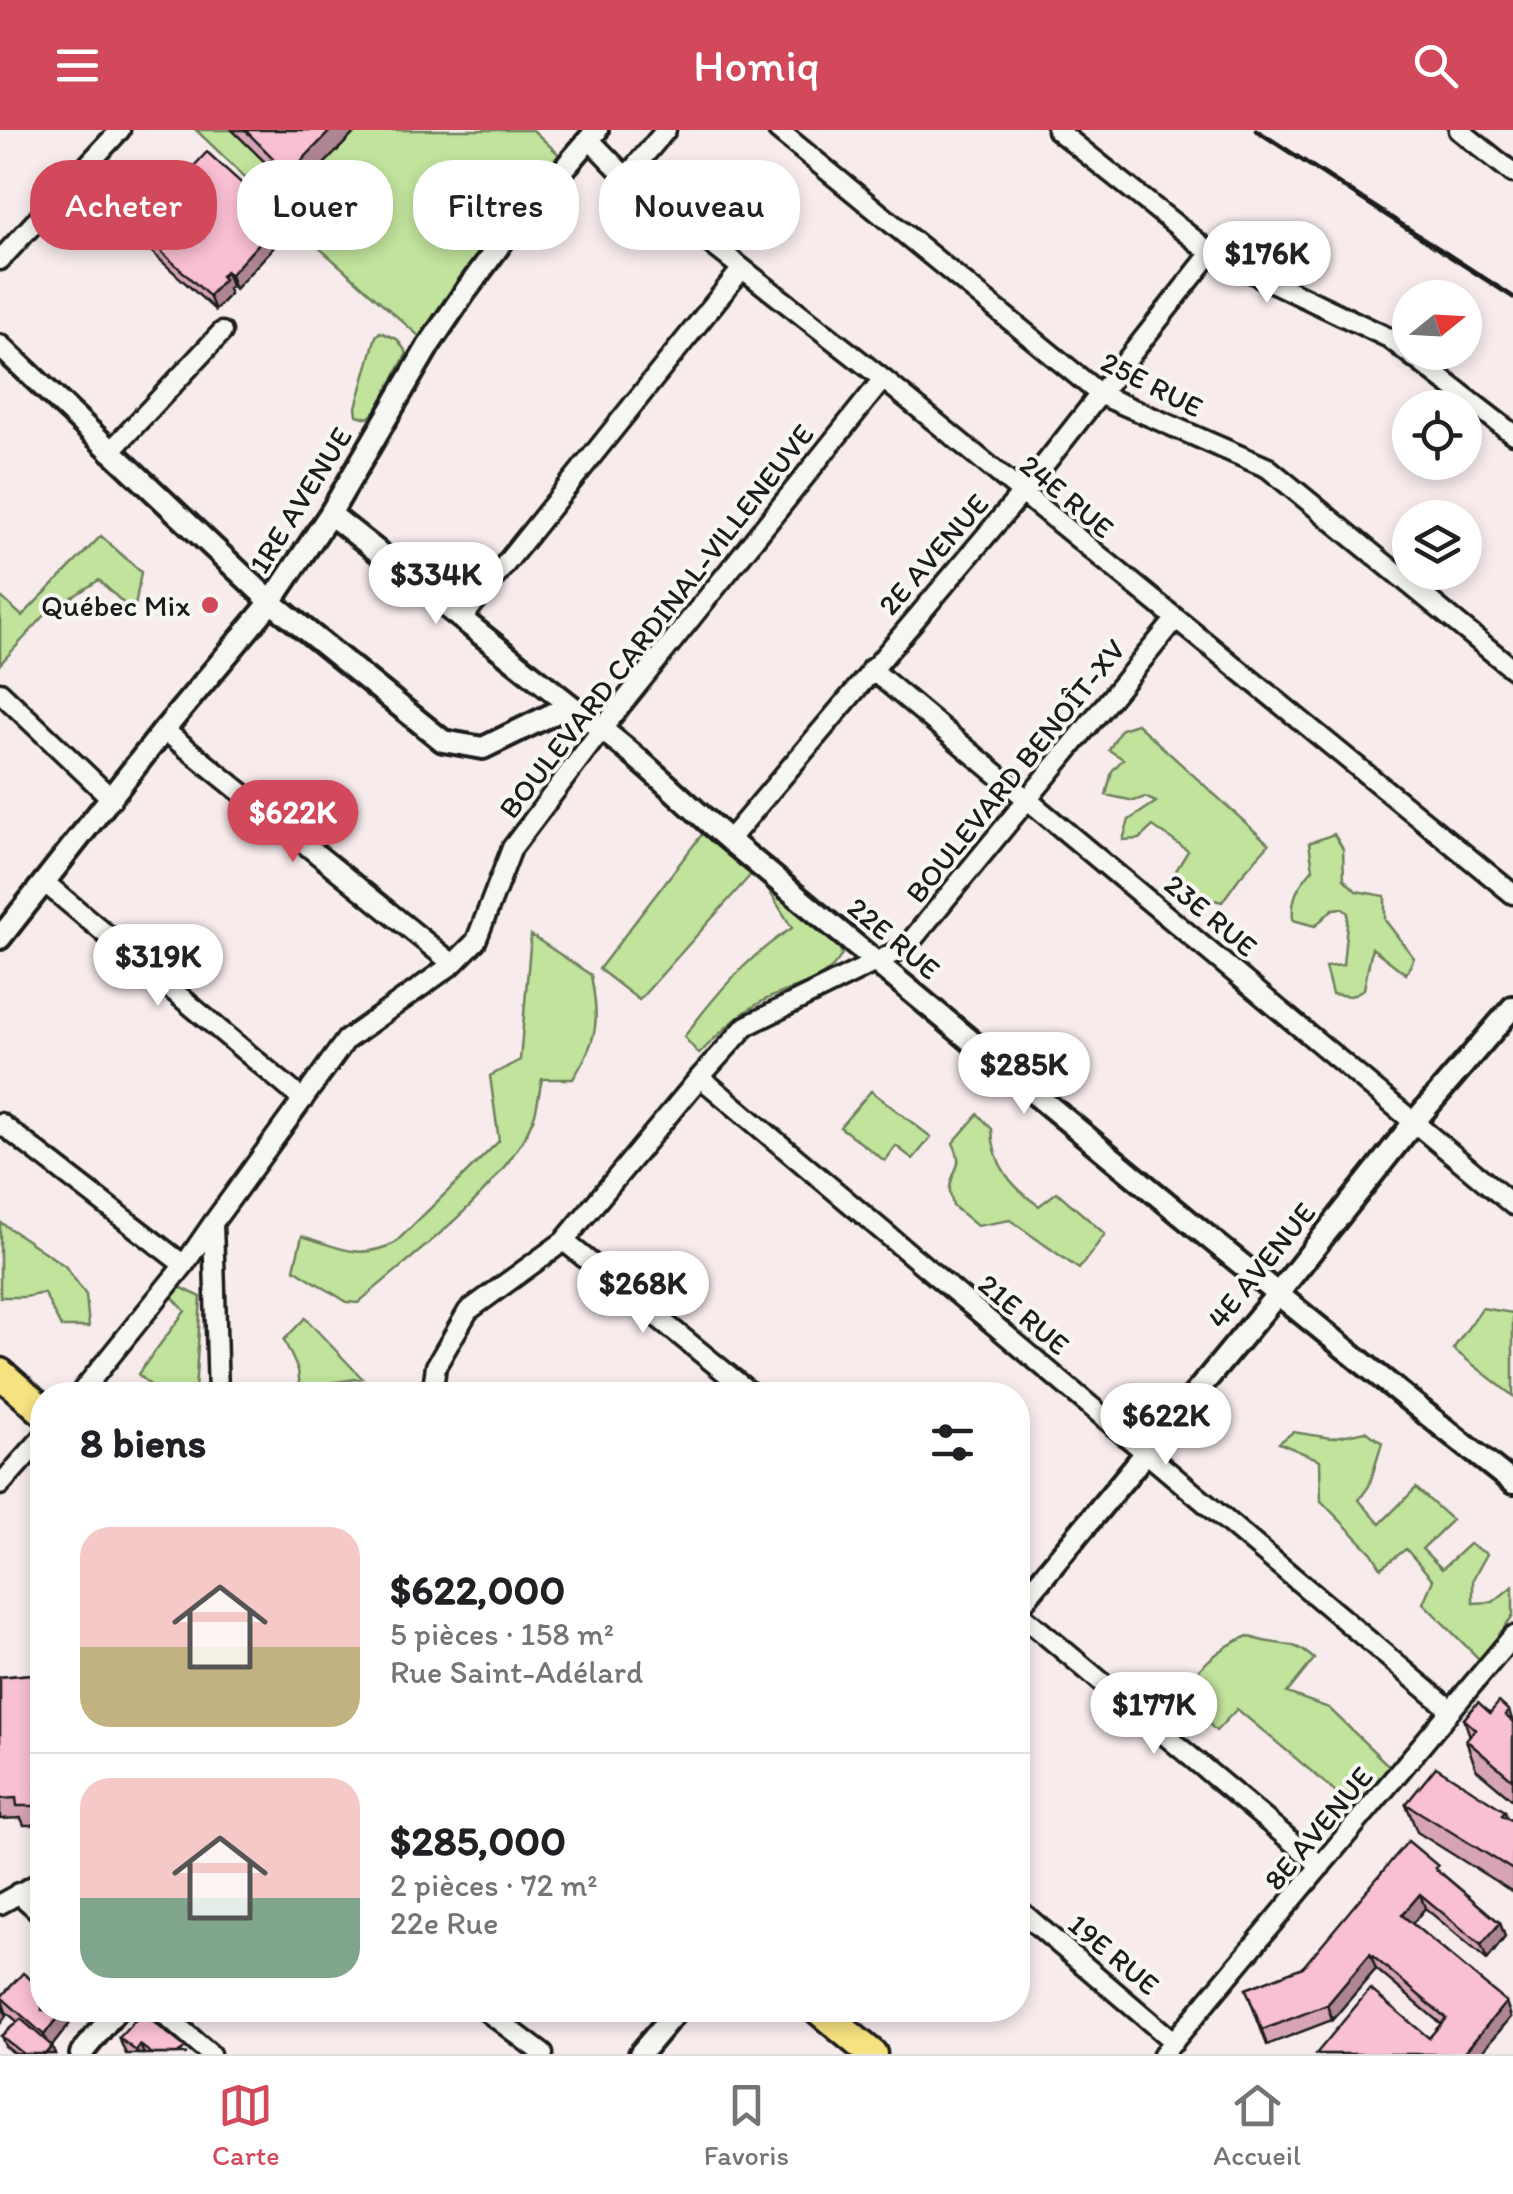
<!DOCTYPE html>
<html lang="fr">
<head>
<meta charset="utf-8">
<style>
  :root { --surface:#fff; --page:#f6f6f6; --text:#202124; --muted:#757577; --line:#e0e0e0; --accent:#d1495b }
  body { margin:0; font-family:Itim,sans-serif; background:var(--page); color:var(--text); height:100vh; display:flex; flex-direction:column; font-size:38px; white-space:nowrap }
  * { box-sizing:border-box; margin:0 }
  p { font-size:32px; color:var(--muted) }
  .icon { flex:none; width:55px; height:55px; fill:none; stroke:currentColor; stroke-width:2; stroke-linecap:round; stroke-linejoin:round }
  .map { position:relative; flex:1; overflow:hidden }
  .sheet { position:absolute; left:30px; top:1252px; width:1000px; height:640px; display:flex; flex-direction:column; background:var(--surface); border-radius:40px; box-shadow:0 5px 15px #0003 }
  .sheet>* { flex:none }
  .banner { position:absolute; left:30px; top:30px; width:1000px; height:90px; display:flex; gap:20px }
  .needle { width:65px; rotate:72deg }
  .tools { position:absolute; left:1392px; top:150px; display:grid; gap:20px }
  .tools a { display:grid; place-items:center; width:90px; height:90px; border-radius:50%; background:var(--surface); box-shadow:0 5px 15px #0003; font-size:50px }
  .price { position:absolute; translate:-50% -85px; padding:0 22px; border-radius:35px; background:#fff; color:#222; font-size:32px; line-height:65px; filter:drop-shadow(0 2px 5px #0008) }
  .price::after { content:''; position:absolute; left:50%; top:60px; width:30px; height:22px; margin-left:-15px; background:inherit; clip-path:polygon(0 0,100% 0,50% 100%) }
  .price.selected { background:var(--accent); color:#fff }
  ul { padding:0; list-style:none }
  li { display:flex; align-items:center; gap:30px; height:250px; padding:0 50px }
  li+li { border-top:2px solid var(--line) }
  li span { display:grid; place-items:center; flex:none; width:280px; height:200px; border-radius:30px; color:#555 }
  li>.icon { margin-inline-start:auto }
  span .icon { width:120px; height:120px; fill:#fffc; stroke-width:1 }
  li b { font-size:42px }
  h2 { display:flex; justify-content:space-between; align-items:center; height:120px; padding:0 50px; font-size:42px }
  .pill { padding:0 35px; border-radius:40px; background:var(--surface); box-shadow:0 5px 15px #0003; font-size:35px; line-height:90px }
  .pill.selected { background:var(--accent); color:#fff }
  header { display:flex; justify-content:space-between; align-items:center; height:130px; padding:0 50px; background:var(--accent); color:#fff; font-size:45px; font-weight:600 }
  .tabs { display:flex; justify-content:space-around; align-items:center; height:140px; border-top:2px solid var(--line); background:var(--surface); font-size:28px; color:var(--muted) }
  .tabs a { display:grid; justify-items:center; gap:5px }
  .tabs .selected { color:var(--accent) }
  .map>svg:first-child { display:block }
</style>
</head>
<body>
<header><svg class="icon" aria-label="menu" viewBox="0 0 24 24"><path d="M4 6h16M4 12h16M4 18h16"/></svg>Homiq<svg class="icon" aria-label="search" viewBox="0 0 24 24"><circle cx="10" cy="10" r="6"/><path d="M15 15l6 6"/></svg></header>
<div class="map">
<svg width="1513" height="1924" viewBox="0 0 1513 1924">
  <rect width="100%" height="100%" fill="#f7ebec"/>
  <filter id="ink" filterUnits="userSpaceOnUse"><feTurbulence type="fractalNoise" baseFrequency=".01" numOctaves="2"/><feDisplacementMap in="SourceGraphic" scale="20" xChannelSelector="R" yChannelSelector="G"/><feConvolveMatrix kernelMatrix="1 2 1 2 8 2 1 2 1" color-interpolation-filters="sRGB"/></filter>
  <g filter="url(#ink)">
    <path fill="#c1e39c" stroke="#6e805c" stroke-width="2.5" d="M196 0H533L568 33 429 215 315 114Z
      M380 202 397 209 407 223 376 281 368 288 357 285 356 277 376 206Z
      M101 406 141 442 134 483 99 450 47 483 0 534V466L22 486Z
      M1137 594 1269 714 1239 748 1222 772 1203 767 1172 747 1188 721 1153 696 1139 709 1123 710 1129 690 1156 672 1145 667 1134 671 1106 665 1112 641 1123 629 1109 620 1121 599Z
      M706 699 756 739 639 870 599 839Z
      M1334 704 1343 719 1344 749 1356 761 1385 766V790L1414 828 1406 844 1372 818 1364 859 1351 866 1332 864 1325 837 1343 835 1348 783 1342 778 1333 779 1315 796 1293 790C1291 767 1298 756 1313 739L1309 713Z
      M780 753 834 806 842 824C826 855 790 856 761 872 737 885 718 905 699 924L684 907C715 865 748 826 792 798L768 759Z
      M531 805 591 845C599 892 599 907 573 949H542C539 961 538 976 534 987 504 1061 416 1122 358 1173L347 1172 294 1139 302 1106C339 1117 357 1131 395 1113L499 1011 490 946 520 930Z
      M871 961 931 1007 913 1029 896 1016 885 1031 840 997Z
      M978 984 992 999C993 1035 1011 1056 1039 1076L1057 1062 1105 1104 1079 1139 1010 1090 977 1096 953 1076C952 1070 949 1063 950 1057 953 1036 965 1038 953 1013Z
      M0 1092 65 1136 86 1165 89 1197H61L44 1163 25 1167H0Z
      M182 1158 201 1167 195 1262 190 1265H161L138 1244 185 1181 167 1161Z
      M1482 1178 1513 1183V1266L1453 1219Z
      M305 1188 362 1248 329 1253 328 1265H301L298 1240 284 1210Z
      M1366 1301 1382 1313 1369 1356 1359 1370 1380 1394 1416 1358 1452 1390 1422 1419 1442 1439 1469 1414 1487 1424 1473 1449V1473L1493 1472 1513 1456V1485L1481 1531 1423 1473 1433 1450 1406 1419 1381 1438 1372 1423 1321 1371 1320 1330 1279 1313 1293 1302 1331 1308Z
      M1248 1506C1277 1519 1290 1506 1314 1529L1287 1563 1329 1578 1389 1636 1361 1683 1237 1579 1216 1601 1181 1565C1192 1541 1223 1515 1248 1506Z"/>
    <g fill="none" stroke-linecap="round" stroke-linejoin="round">
      <defs>
        <path id="minor" d="M778 0 1101 265 1268 338 1513 539
          M1057 0 1211 123 1389 208 1513 304
          M1459 0 1513 43
          M589 9 626 47 883 249 1513 764
          M626 47 666 0
          M0 130 120 0
          M110 322 222 202
          M463 487 741 140
          M871 539 1513 1075
          M0 562 112 669
          M164 600 453 834
          M729 710 1022 363 1211 123
          M44 752 303 970
          M700 947 1451 1580
          M0 993 184 1135
          M564 1111 753 1265
          M79 1265 184 1135 213 1093
          M218 1265 213 1093 346 910 453 834 476 811 512 718 602 599 883 249
          M432 1265 436 1236 468 1181 564 1111 700 947 746 896 906 817 1175 490
          M0 1355 42 1308
          M1018 1482 1321 1736
          M18 1763 42 1784
          M0 1774 42 1751
          M1018 1779 1174 1912
          M159 1880 210 1924
          M485 1880 543 1924
          M1163 1924 1513 1506"/>
        <path id="tertiary" d="M0 216 271 472 443 611 483 618 569 576
          M330 384C421 455 510 529 601 599 648 634 689 677 735 715 993 929 1250 1145 1513 1353
          M0 808 164 600 271 472 330 384 429 215 465 162 504 109 597 0
          M1018 1477 1276 1166 1415 991 1513 877
          M81 1924 117 1880
          M640 1924 677 1880"/>
        <path id="primary" d="M0 1243 42 1280
          M819 1880 872 1924"/>
      </defs>
      <use href="#minor" stroke="#1c1c1c" stroke-width="25"/>
      <use href="#tertiary" stroke="#1c1c1c" stroke-width="28"/>
      <use href="#primary" stroke="#1c1c1c" stroke-width="35"/>
      <use href="#minor" stroke="#f6f6f2" stroke-width="18"/>
      <use href="#tertiary" stroke="#f6f6f2" stroke-width="20"/>
      <use href="#primary" stroke="#f6e281" stroke-width="28"/>
      <path stroke="#1c1c1c" stroke-width="5" d="M1256 0 1513 167"/>
    </g>
    <path fill="#d6a4b5" stroke="#1c1c1c" stroke-width="2.5" d="M232 0H357L291 68 275 52 269 36Z
      M144 63H169L286 104 235 159 231 156 228 159 230 164 215 180 132 104 126 89 145 68Z
      M32 1544 39 1564 42 1615V1695H24L21 1688 0 1689V1547Z
      M1509 1581 1513 1592V1670L1476 1639 1466 1610 1470 1606 1464 1589Z
      M1406 1674 1505 1681 1507 1688 1513 1691V1762L1417 1702Z
      M1441 1743 1500 1793 1505 1807 1487 1830 1425 1778 1412 1794 1511 1887 1480 1924H1316L1429 1908 1441 1894 1376 1839 1332 1890 1267 1915 1246 1859 1303 1837Z
      M1 1867 42 1880H65L70 1893 52 1916 55 1924H15L5 1916 1 1906 18 1892 6 1882Z
      M119 1908 187 1924H126Z"/>
    <path fill="#ae8693" stroke="#1c1c1c" stroke-width="2.5" d="M331 0H357L291 68 284 49Z
      M281 89 286 104 235 159 230 145Z
      M226 141 231 156 228 159 230 164 215 180 209 166Z
      M32 1544 39 1564 42 1640 38 1626Z
      M36 1656 42 1673V1691L37 1676Z
      M1420 1764 1425 1778 1407 1800 1402 1785Z
      M1500 1793 1505 1807 1487 1830 1481 1815Z
      M1370 1824 1376 1839 1332 1890 1327 1875Z
      M1506 1872 1511 1887 1480 1924H1463Z
      M3 1877 6 1886 0 1894V1880Z
      M63 1880H65L70 1893 49 1920 52 1916 55 1924H45L49 1920 44 1905Z
      M140 1915 144 1924H138L136 1921Z"/>
    <path fill="#f9bfd2" stroke="#1c1c1c" stroke-width="2.5" d="M245 0H331L284 49 268 33 273 28Z
      M207 22 281 89 230 145 226 141 221 146 224 149 209 166 126 89 147 66 144 63 155 50 169 63Z
      M32 1544 38 1626H42V1656H36L37 1676H17L16 1668 0 1669V1547Z
      M1478 1572 1490 1583 1499 1572 1509 1581 1505 1585 1513 1592V1650L1466 1610 1475 1599 1464 1589Z
      M1436 1637 1505 1681 1502 1685 1513 1691V1740L1406 1674Z
      M1408 1711 1438 1736 1435 1738 1500 1793 1481 1815 1420 1764 1402 1785 1506 1872 1463 1924H1316L1370 1859 1429 1908 1446 1888 1370 1824 1327 1875 1262 1900 1246 1859 1303 1837Z
      M23 1843 42 1859V1880H63L44 1905 1 1867Z
      M142 1883 185 1917 178 1924H152L140 1915 136 1921 119 1908Z
      M21 1889 52 1916 45 1924H24L1 1906Z"/>
  </g>
  <circle fill="#d1495b" stroke="#f6f6f2" stroke-width="4" cx="210" cy="475" r="10"/>
  <g text-anchor="middle" dominant-baseline="central" stroke-width="8" stroke-linejoin="round" paint-order="stroke">
    <g font-size="30" fill="#1c1c1c" stroke="#f6f6f2">
      <text transform="translate(1152 254) rotate(27)">25E RUE</text>
      <text transform="translate(1067 366) rotate(40)">24E RUE</text>
      <text transform="translate(300 370) rotate(-58)">1RE AVENUE</text>
      <text transform="translate(933 424) rotate(-49)">2E AVENUE</text>
      <text transform="translate(656 491) rotate(-52)">BOULEVARD CARDINAL-VILLENEUVE</text>
      <text transform="translate(1015 641) rotate(-51)">BOULEVARD BENOÎT-XV</text>
      <text transform="translate(1211 785) rotate(40)">23E RUE</text>
      <text transform="translate(894 808) rotate(40)">22E RUE</text>
      <text transform="translate(1261 1135) rotate(-51)">4E AVENUE</text>
      <text transform="translate(1024 1184) rotate(40)">21E RUE</text>
      <text transform="translate(1318 1698) rotate(-50)">8E AVENUE</text>
      <text transform="translate(1114 1824) rotate(40)">19E RUE</text>
    </g>
    <g font-size="30" fill="#1c1c1c" stroke="#f6f6f2" text-anchor="end">
      <text x="190" y="475">Québec Mix</text>
    </g>
  </g>
</svg>
<div class="tools">
<a><svg class="needle" viewBox="-14 -14 28 28"><path d="M0-13l5 13h-10z" fill="#e53935"/><path d="M0 13l5-13h-10z" fill="#757577"/></svg></a>
<a><svg class="icon" aria-label="locate" viewBox="0 0 24 24"><circle cx="12" cy="12" r="6"/><path d="M12 2v4M12 18v4M2 12h4M18 12h4"/></svg></a>
<a><svg class="icon" aria-label="layers" viewBox="0 0 24 24"><path d="M12 4l9 5-9 5-9-5zM3 14l9 5 9-5"/></svg></a>
</div>
<b class="price" style="left:1267px;top:176px">$176K</b>
<b class="price" style="left:436px;top:497px">$334K</b>
<b class="price selected" style="left:293px;top:735px">$622K</b>
<b class="price" style="left:158px;top:879px">$319K</b>
<b class="price" style="left:1024px;top:987px">$285K</b>
<b class="price" style="left:643px;top:1206px">$268K</b>
<b class="price" style="left:1166px;top:1338px">$622K</b>
<b class="price" style="left:1154px;top:1627px">$177K</b>
<div class="banner">
<a class="pill selected">Acheter</a>
<a class="pill">Louer</a>
<a class="pill">Filtres</a>
<a class="pill">Nouveau</a>
</div>
<section class="sheet">
<h2>8 biens<svg class="icon" aria-label="filters" viewBox="0 0 24 24"><path d="M4 7h16M4 17h16"/><circle cx="9" cy="7" r="2"/><circle cx="15" cy="17" r="2"/></svg></h2>
<ul>
<li><span style="background:linear-gradient(#f6c9c9 60%,#c2b280 0)"><svg class="icon" aria-label="home" viewBox="0 0 24 24"><path d="M3 11l9-7 9 7M6 9v11h12V9"/></svg></span><div><b>$622,000</b><p>5 pièces · 158 m²</p><p>Rue Saint-Adélard</p></div></li>
<li><span style="background:linear-gradient(#f6c9c9 60%,#7fa58c 0)"><svg class="icon" aria-label="home" viewBox="0 0 24 24"><path d="M3 11l9-7 9 7M6 9v11h12V9"/></svg></span><div><b>$285,000</b><p>2 pièces · 72 m²</p><p>22e Rue</p></div></li>
</ul>
</section>
</div>
<nav class="tabs">
<a class="selected"><svg class="icon" aria-label="map" viewBox="0 0 24 24"><path d="M3 6l6-2 6 2 6-2v14l-6 2-6-2-6 2zM9 4v14M15 6v14"/></svg>Carte</a>
<a><svg class="icon" aria-label="saved" viewBox="0 0 24 24"><path d="M7 4h10v16l-5-4-5 4z"/></svg>Favoris</a>
<a><svg class="icon" aria-label="home" viewBox="0 0 24 24"><path d="M3 11l9-7 9 7M6 9v11h12V9"/></svg>Accueil</a>
</nav>
</body>
</html>
